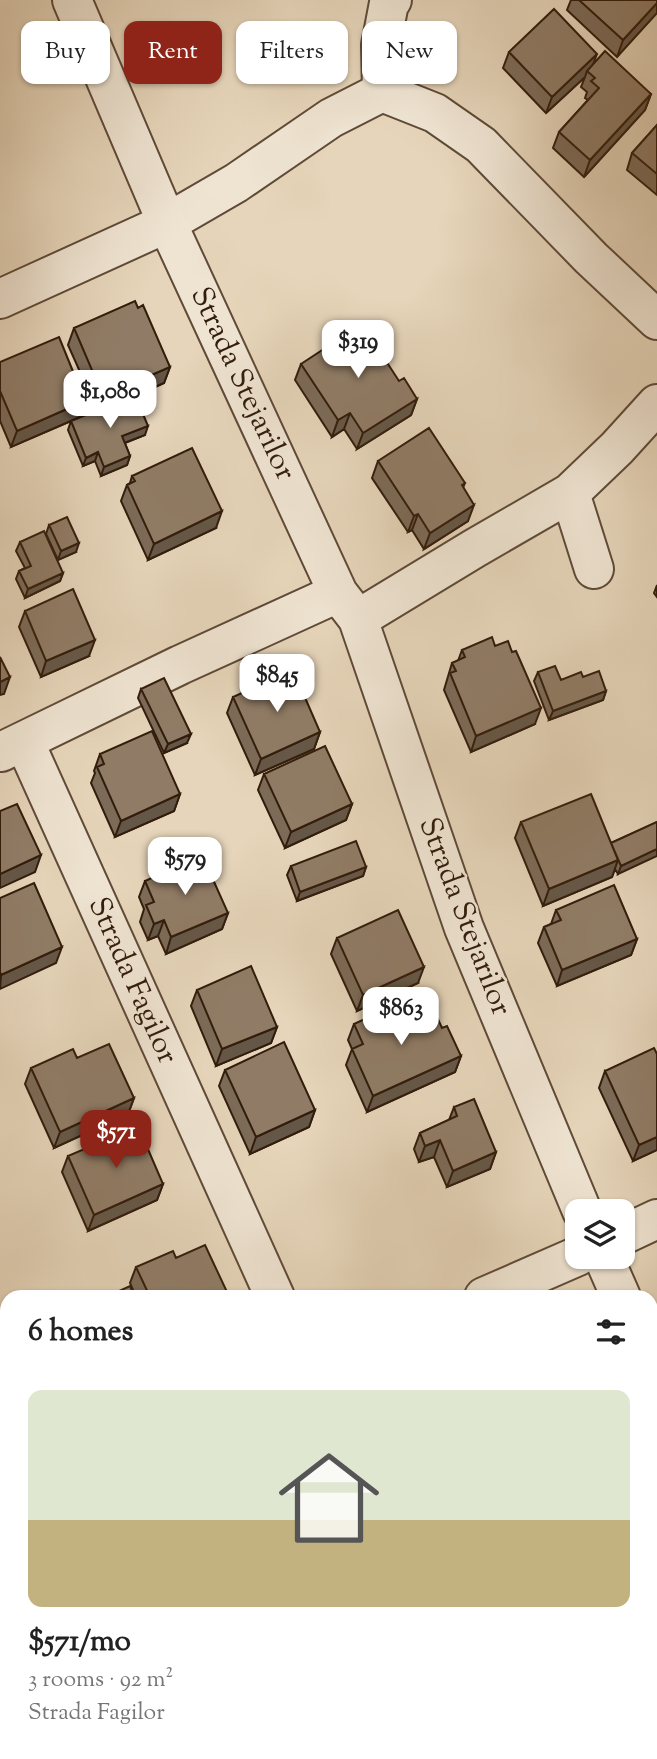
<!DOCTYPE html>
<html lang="en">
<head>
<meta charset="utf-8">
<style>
  :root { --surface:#fff; --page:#f2f2f2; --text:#222; --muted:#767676; --accent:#8f2418 }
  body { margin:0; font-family:"Sorts Mill Goudy",serif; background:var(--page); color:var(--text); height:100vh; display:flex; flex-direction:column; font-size:26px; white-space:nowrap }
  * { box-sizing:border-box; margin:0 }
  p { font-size:23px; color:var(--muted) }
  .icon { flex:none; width:38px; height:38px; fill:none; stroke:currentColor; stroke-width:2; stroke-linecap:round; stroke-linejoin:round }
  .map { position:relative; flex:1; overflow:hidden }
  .panel { position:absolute; left:0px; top:1290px; width:658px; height:471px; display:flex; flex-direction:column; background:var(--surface); border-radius:21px 21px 0 0; box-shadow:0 2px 5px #0004 }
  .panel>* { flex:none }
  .top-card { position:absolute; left:21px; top:21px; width:616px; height:63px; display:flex; gap:14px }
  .fabs { position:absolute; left:565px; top:1199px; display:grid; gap:14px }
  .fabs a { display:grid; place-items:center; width:70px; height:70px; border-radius:14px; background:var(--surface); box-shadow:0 2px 5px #0004; font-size:35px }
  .price { position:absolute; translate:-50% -60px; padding:0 16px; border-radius:14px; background:#fff; color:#222; font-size:23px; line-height:46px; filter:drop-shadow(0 2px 4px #0008) }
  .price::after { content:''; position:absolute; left:50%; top:42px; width:21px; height:16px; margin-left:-10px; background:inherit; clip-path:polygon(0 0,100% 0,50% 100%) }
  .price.current { background:var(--accent); color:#fff }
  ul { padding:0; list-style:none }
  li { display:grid; align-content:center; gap:14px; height:371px; padding:0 28px }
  li span { display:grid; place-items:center; height:217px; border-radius:14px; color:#555 }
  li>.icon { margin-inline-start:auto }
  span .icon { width:126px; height:126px; fill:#fffc; stroke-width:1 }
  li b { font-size:30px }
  h2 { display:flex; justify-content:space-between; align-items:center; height:84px; padding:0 28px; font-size:30px }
  .chip { padding:0 24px; border-radius:14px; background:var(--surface); box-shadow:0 2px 5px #0004; font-size:24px; line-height:63px }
  .chip.current { background:var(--accent); color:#fff }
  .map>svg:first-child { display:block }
</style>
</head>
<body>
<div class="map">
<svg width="657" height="1759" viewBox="0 0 657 1759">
  <rect width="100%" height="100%" fill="#e6d5ba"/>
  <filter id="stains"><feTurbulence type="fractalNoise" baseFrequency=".00286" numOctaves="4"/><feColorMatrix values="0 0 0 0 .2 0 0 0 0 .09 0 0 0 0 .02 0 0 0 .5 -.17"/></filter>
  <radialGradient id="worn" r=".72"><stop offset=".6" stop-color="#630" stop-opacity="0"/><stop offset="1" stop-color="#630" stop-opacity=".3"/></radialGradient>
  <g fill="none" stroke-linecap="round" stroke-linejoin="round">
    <defs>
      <path id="street" d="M72 0 167 223 338 593 358 619 464 928 582 1211
        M382 92 435 113 481 145 591 258 657 320
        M382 92 381 45 389 3 392 0
        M0 299 167 223 236 183 331 118 382 92
        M570 493 594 569
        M358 619 475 548 570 493 617 448 657 404
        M24 741 275 1297
        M1 752 180 665 338 593
        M623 1235 657 1219
        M603 1256 621 1297
        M484 1297 578 1256
        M651 1365 657 1378
        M0 1511 7 1508
        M0 1692 7 1708
        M26 1754 28 1759
        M482 1754 485 1759"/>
    </defs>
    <use href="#street" stroke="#5f4a38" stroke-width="42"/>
    <use href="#street" stroke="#efe4d2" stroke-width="38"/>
  </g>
  <path fill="#7c6b58" stroke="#321c0c" stroke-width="2" d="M571 0H657L617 57 567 10Z
    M509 52 594 63 651 94 645 110 584 177 553 148 559 132 588 100 585 98 587 92 581 87 585 77 546 113 503 68Z
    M657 125V195L627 170 632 153Z
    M138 308 170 367 164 383 136 396 145 435 125 443 130 456 127 465 101 476 95 461 83 466 68 430 71 421 11 447 0 421V362L85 401 80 417 97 410 68 345 74 328Z
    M301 364 417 399 411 415 357 449 344 429 332 437 295 380Z
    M378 461 465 483 463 488 468 521 424 549 412 530 408 532 372 478Z
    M132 476 216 528 148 560 121 501 127 485 130 483Z
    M49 525 76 552 58 560 46 534Z
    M20 542 63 573 60 581 25 598 16 579 19 571 25 568 16 551Z
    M657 585V597L654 593Z
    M25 611 89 656 41 677 19 627Z
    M495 646 535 724 471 752 444 690 452 663 458 661 462 650Z
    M538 672 561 680 583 677 606 691 603 700 549 720 534 681Z
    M141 689 187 743 164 753 138 698Z
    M233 697 320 732 314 749 255 775 227 713Z
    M100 754 180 794 174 811 115 837 91 783 95 773 94 771Z
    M264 774 352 804 346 820 285 848 258 790Z
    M521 822 611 843 657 822 618 874 615 869 612 877 543 906 515 838Z
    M291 866 366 867 363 876 297 901 287 875Z
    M145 881 228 913 222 929 166 954 158 936 148 940 140 922 144 909 139 897Z
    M556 910 637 939 631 955 557 986 538 943 544 927 551 924Z
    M337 938 418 983 357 1011 331 954Z
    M197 990 277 1027 271 1043 216 1066 191 1006Z
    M422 1023 442 1028 461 1056 455 1072 367 1112 346 1065 352 1049 348 1040 354 1024Z
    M77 1058 134 1098 128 1114 54 1148 25 1084 31 1068Z
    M225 1070 315 1110 309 1127 250 1154 219 1086Z
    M605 1071 657 1150 633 1161 599 1088Z
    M454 1107 496 1152 490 1169 447 1187 434 1157 419 1162 414 1149 420 1133 449 1120Z
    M68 1156 163 1184 157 1200 88 1231 62 1172Z
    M176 1258 227 1292 233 1297H136L130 1283 136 1267Z
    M7 1341V1389L0 1373V1345Z
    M7 1591V1635L0 1618V1600L2 1593Z
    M54 1754H74L62 1759H56Z
    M334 1754H393L380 1759H337Z"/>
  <path fill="#655747" stroke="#321c0c" stroke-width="2" d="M657 3V13L617 57 623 40Z
    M597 54 591 70 587 71 585 77 546 113 552 97Z
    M651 94 645 110 584 177 590 160Z
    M170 367 164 383 97 412 103 396Z
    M417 399 411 415 357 449 363 433Z
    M85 401 80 417 11 447 17 431Z
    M350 413 344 429 332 437 338 420Z
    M148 426 145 435 119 445 122 436Z
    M98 452 95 461 83 466 86 458Z
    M130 456 127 465 101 476 104 467Z
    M474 505 468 521 424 549 430 533Z
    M222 511 216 528 148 560 154 544Z
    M418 514 412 530 408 532 414 516Z
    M79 543 76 552 58 560 61 551Z
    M63 573 60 581 25 598 28 589Z
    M95 640 89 656 41 677 46 661Z
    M10 677 4 694 0 695V682Z
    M606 691 603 700 549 720 553 711Z
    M541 708 535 724 471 752 476 736Z
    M320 732 314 749 255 775 261 759Z
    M191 734 187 743 164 753 168 744Z
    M180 794 174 811 115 837 121 821Z
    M352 804 346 820 285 848 291 832Z
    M657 849V856L618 874 621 866Z
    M41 855 35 872 0 888V874Z
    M618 860 612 877 543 906 549 889Z
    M366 867 363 876 297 901 300 892Z
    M228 913 222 929 166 954 171 937Z
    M164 920 158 936 148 940 154 924Z
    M637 939 631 955 557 986 562 970Z
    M62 947 56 963 0 989 1 975Z
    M424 967 418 983 357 1011 363 995Z
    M277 1027 271 1043 216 1066 222 1049Z
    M461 1056 455 1072 367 1112 373 1096Z
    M134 1098 128 1114 54 1148 60 1132Z
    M315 1110 309 1127 250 1154 256 1137Z
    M657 1137V1150L633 1161 639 1145Z
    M440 1140 434 1157 419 1162 425 1146Z
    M496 1152 490 1169 447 1187 453 1171Z
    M163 1184 157 1200 88 1231 94 1215Z
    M657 1538V1552L651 1555V1540Z
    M60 1754H74L62 1759H58Z
    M360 1754H393L380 1759H349Z"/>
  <path fill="#907c66" stroke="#321c0c" stroke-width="2" d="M579 0H657V3L623 40Z
    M554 9 597 54 552 97 509 52Z
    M605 51 651 94 590 160 559 132 599 88 591 81 595 78 587 71Z
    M657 125V174L632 153Z
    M135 301 138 308 143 305 170 367 103 396 74 328Z
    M362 324 399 381 404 378 417 399 363 433 350 413 338 420 301 364Z
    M59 337 85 401 17 431 0 391V362Z
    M135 395 148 426 122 436 130 456 104 467 98 452 86 458 71 421Z
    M429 428 465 483 462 485 474 505 430 533 418 514 414 516 378 461Z
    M192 448 222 511 154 544 127 485 135 481 132 476Z
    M67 517 79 543 61 551 49 525Z
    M44 531 63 573 28 589 19 571 31 566 20 542Z
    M73 589 95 640 46 661 25 611Z
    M492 637 495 646 508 641 512 652 516 651 541 708 476 736 450 673 456 671 452 663 465 657 462 650Z
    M0 657 10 677 0 682Z
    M555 666 561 680 581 672 583 677 599 671 606 691 553 711 538 672Z
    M293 670 320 732 261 759 233 697Z
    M164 678 191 734 168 744 141 689Z
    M152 731 180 794 121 821 97 767 104 764 100 754Z
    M325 746 352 804 291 832 264 774Z
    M591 794 618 860 549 889 521 822Z
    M17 804 41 855 0 874V811Z
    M657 822V849L621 866 611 843Z
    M356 841 366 867 300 892 291 866Z
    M202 855 228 913 171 937 164 920 154 924 146 905 154 902 145 881Z
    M34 883 62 947 1 975 0 972V898Z
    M614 885 637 939 562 970 544 927 561 920 556 910Z
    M398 910 424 967 363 995 337 938Z
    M251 966 277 1027 222 1049 197 990Z
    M410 998 422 1023 437 1017 442 1028 447 1026 461 1056 373 1096 352 1049 363 1044 354 1024Z
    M284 1042 315 1110 256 1137 225 1070Z
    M109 1044 134 1098 60 1132 31 1068 73 1049 77 1058Z
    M654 1048 657 1054V1137L639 1145 605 1071Z
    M474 1099 496 1152 453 1171 440 1140 425 1146 420 1133 457 1116 454 1107Z
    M138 1126 163 1184 94 1215 68 1156Z
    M205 1245 227 1292 234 1295 233 1297H150L136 1267 173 1251 176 1258Z
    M130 1286 135 1297H106Z
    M7 1341V1359L0 1345Z
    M0 1406 3 1414 0 1415Z
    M651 1485 657 1501V1538L651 1540Z
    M7 1591V1604L2 1593Z
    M194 1754H252L254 1758 188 1759 187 1757Z
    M347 1754H360L349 1758Z
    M406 1754H423L425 1759H392Z"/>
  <g text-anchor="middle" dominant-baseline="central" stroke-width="5" stroke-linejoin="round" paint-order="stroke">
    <g font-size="30" fill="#321c0c" stroke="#efe4d2">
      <text transform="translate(242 384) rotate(65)">Strada Stejarilor</text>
      <text transform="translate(464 917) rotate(69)">Strada Stejarilor</text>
      <text transform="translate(132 981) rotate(66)">Strada Fagilor</text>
    </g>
  </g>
  <rect width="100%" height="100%" filter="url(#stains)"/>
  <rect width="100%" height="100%" fill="url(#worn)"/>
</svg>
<div class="fabs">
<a><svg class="icon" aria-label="layers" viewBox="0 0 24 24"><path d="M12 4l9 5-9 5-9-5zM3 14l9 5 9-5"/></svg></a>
</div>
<b class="price" style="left:358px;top:380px">$319</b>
<b class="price" style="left:110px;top:430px">$1,080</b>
<b class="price" style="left:277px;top:714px">$845</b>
<b class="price" style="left:185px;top:897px">$579</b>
<b class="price" style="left:401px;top:1047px">$863</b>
<b class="price current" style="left:116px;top:1170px">$571</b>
<div class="top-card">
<a class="chip">Buy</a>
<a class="chip current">Rent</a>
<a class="chip">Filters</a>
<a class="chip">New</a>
</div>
<section class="panel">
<h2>6 homes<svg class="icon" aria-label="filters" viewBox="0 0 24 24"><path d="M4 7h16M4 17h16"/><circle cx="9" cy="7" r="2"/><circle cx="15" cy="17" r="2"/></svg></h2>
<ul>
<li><span style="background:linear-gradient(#dfe7d0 60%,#c2b280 0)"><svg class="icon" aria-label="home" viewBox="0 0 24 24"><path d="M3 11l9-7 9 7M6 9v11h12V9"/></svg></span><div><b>$571/mo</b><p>3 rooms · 92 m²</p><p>Strada Fagilor</p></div></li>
</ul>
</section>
</div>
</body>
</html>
